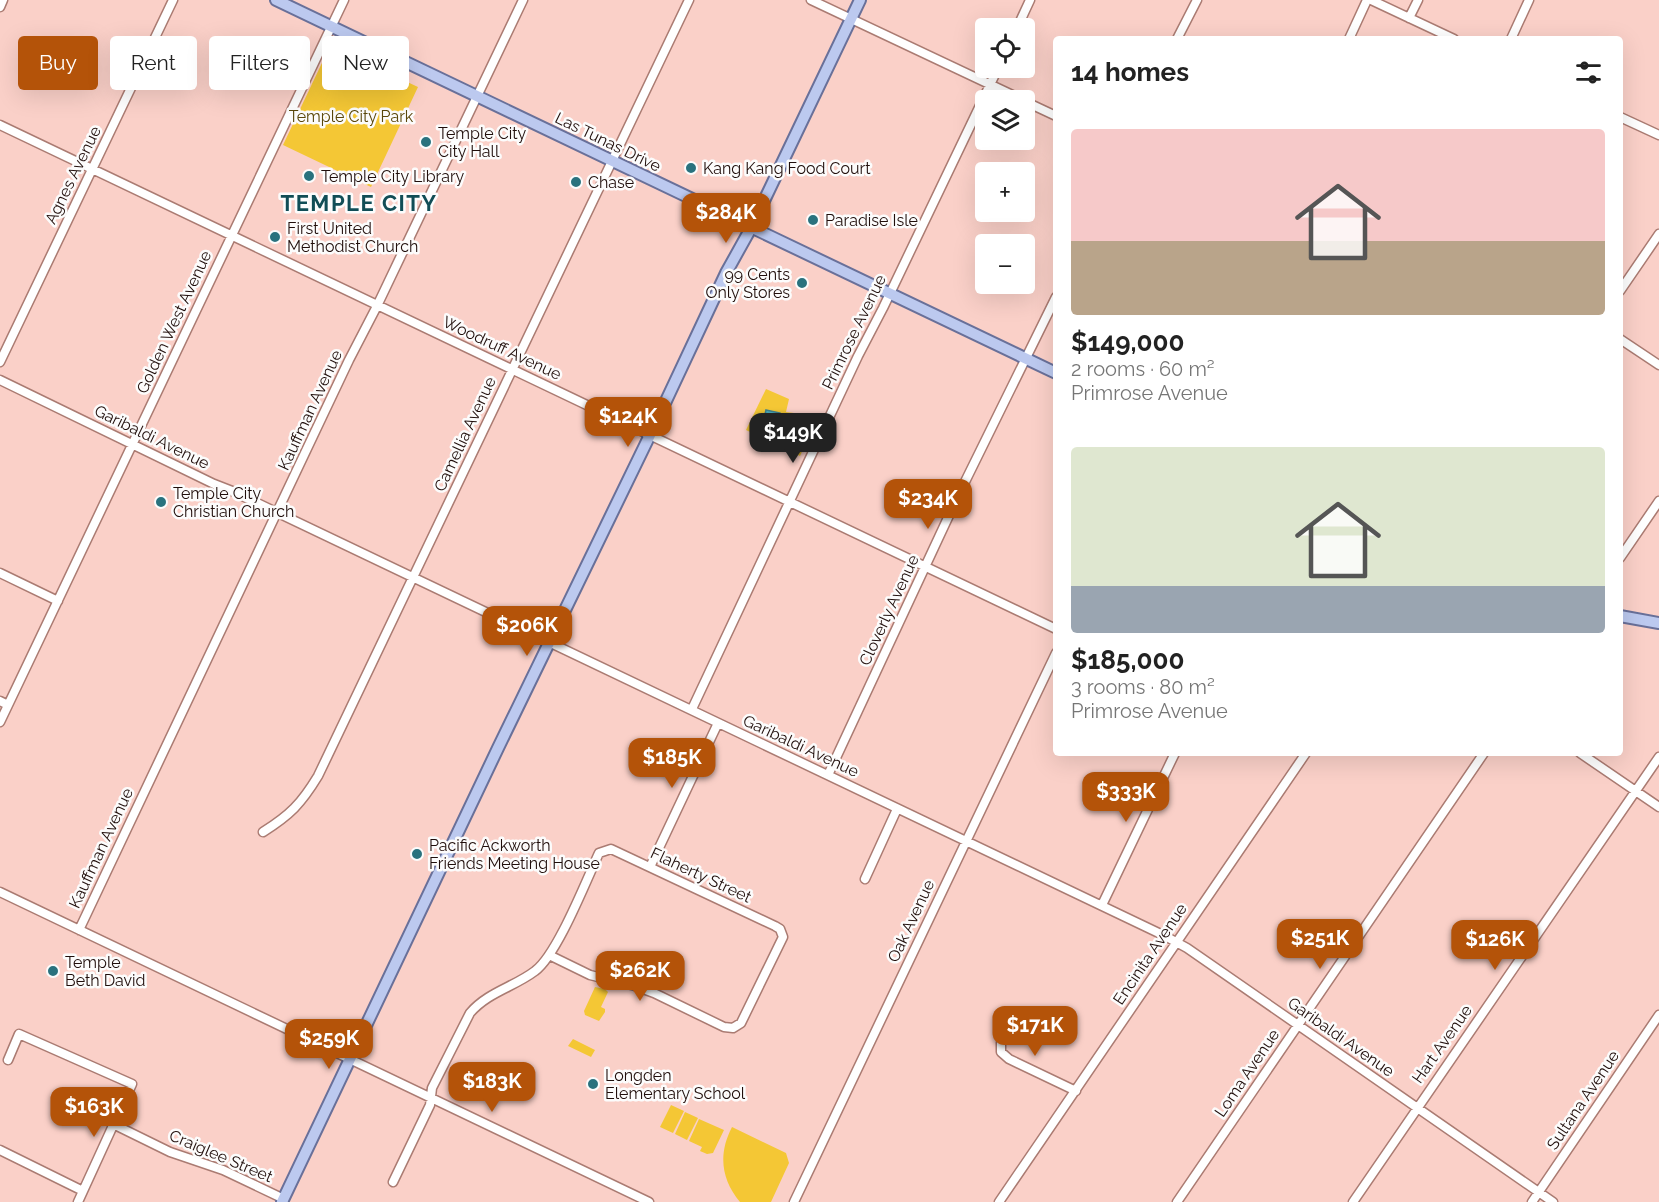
<!DOCTYPE html>
<html lang="en">
<head>
<meta charset="utf-8">
<style>
  :root { --surface:#fff; --page:#f6f6f6; --text:#222; --muted:#767676; --accent:#b45309 }
  body { margin:0; font-family:Raleway,sans-serif; background:var(--page); color:var(--text); height:100vh; display:flex; flex-direction:column; font-size:22px; white-space:nowrap }
  * { box-sizing:border-box; margin:0 }
  p { font-size:20px; color:var(--muted) }
  .icon { flex:none; width:33px; height:33px; fill:none; stroke:currentColor; stroke-width:2; stroke-linecap:round; stroke-linejoin:round }
  .map { position:relative; flex:1; overflow:hidden }
  .side { position:absolute; left:1053px; top:36px; width:570px; height:720px; display:flex; flex-direction:column; background:var(--surface); border-radius:6px; box-shadow:0 6px 24px #0002 }
  .side>* { flex:none }
  .hud { position:absolute; left:18px; top:36px; width:570px; height:54px; display:flex; gap:12px }
  .buttons { position:absolute; left:975px; top:18px; display:grid; gap:12px }
  .buttons a { display:grid; place-items:center; width:60px; height:60px; border-radius:6px; background:var(--surface); box-shadow:0 6px 24px #0002; font-size:30px }
  .price { position:absolute; translate:-50% -51px; padding:0 14px; border-radius:12px; background:var(--accent); color:#fff; font-size:20px; line-height:39px; filter:drop-shadow(0 2px 3px #0008) }
  .price::after { content:''; position:absolute; left:50%; top:36px; width:18px; height:14px; margin-left:-9px; background:inherit; clip-path:polygon(0 0,100% 0,50% 100%) }
  .price.selected { background:#222; color:#fff }
  ul { padding:0; list-style:none }
  li { display:grid; align-content:center; gap:12px; height:318px; padding:0 18px }
  li span { display:grid; place-items:center; height:186px; border-radius:6px; color:#555 }
  li>.icon { margin-inline-start:auto }
  span .icon { width:108px; height:108px; fill:#fffc; stroke-width:1 }
  li b { font-size:26px }
  h2 { display:flex; justify-content:space-between; align-items:center; height:72px; padding:0 18px; font-size:26px }
  .chip { padding:0 21px; border-radius:6px; background:var(--surface); box-shadow:0 6px 24px #0002; font-size:21px; line-height:54px }
  .chip.selected { background:var(--accent); color:#fff }
  .map>svg:first-child { display:block }
</style>
</head>
<body>
<div class="map">
<svg width="1659" height="1202" viewBox="0 0 1659 1202">
  <rect width="100%" height="100%" fill="#fad0c8"/>
  <path fill="#f4c735" d="M330 46 418 87 371 187 283 145Z
    M766 389 789 399 786 412 802 414 816 421 800 456 746 430Z
    M595 987 605 989 608 992 601 1007 605 1009V1012L599 1021 585 1015 584 1011Z
    M573 1039 595 1050 591 1057 568 1046Z
    M671 1105 684 1111 673 1133 660 1127Z
    M685 1112 698 1118 687 1140 675 1134Z
    M699 1119 724 1130 713 1153 707 1154 700 1151 702 1147 689 1141Z
    M732 1127 786 1153 789 1163 771 1202H740C721 1179 718 1154 732 1127Z"/>
  <path fill="#4cb5c7" stroke="#3f838f" stroke-width="1.5" d="M766 410 780 413 777 431 762 428Z"/>
  <g fill="none" stroke-linecap="round" stroke-linejoin="round">
    <defs>
      <path id="minor" d="M811 0 1023 100
        M1371 0 1454 39
        M0 7 3 0
        M1409 18 1418 0
        M1017 28 1030 0
        M1177 39 1197 0
        M1349 39 1367 0
        M1511 39 1529 0
        M1024 101 1056 116
        M1620 117 1659 135
        M0 125 1056 629
        M1620 291 1659 234
        M1620 339 1659 365
        M0 362 173 0
        M0 380 214 484 232 491C543 638 854 787 1165 936L1187 948 1553 1202
        M1620 558 1659 501
        M0 573 58 601
        M0 701 8 705
        M692 709 858 356 883 308 998 68
        M0 722 344 0
        M1580 753 1659 807
        M828 775 959 494 1056 297
        M263 832C290 815 301 804 318 776L689 0
        M650 867 718 723
        M865 879 897 809
        M0 892 649 1202
        M1102 905 1175 753
        M79 930 349 360 377 306 523 0
        M1014 1015 1001 1043V1052L1009 1059 1076 1091
        M8 1060 19 1034 132 1084 78 1202
        M115 1125 170 1152 223 1170 284 1199
        M0 1150 83 1191
        M393 1182 430 1105 432 1088 470 1013C488 992 514 987 535 971 557 955 586 881 599 853L611 849 775 926 780 929 783 937 741 1023 733 1028 724 1027 654 993 635 986 590 975 549 955
        M794 1202 1056 653
        M999 1202 1306 753
        M1177 1202 1484 753
        M1353 1202 1659 757
        M1532 1202 1659 1015"/>
      <path id="major" d="M276 0 1056 373
        M1620 616 1659 623
        M282 1202 498 748 650 435 726 273 751 228 860 0"/>
    </defs>
    <use href="#minor" stroke="#aa7b72" stroke-width="11"/>
    <use href="#major" stroke="#697099" stroke-width="14"/>
    <use href="#minor" stroke="#fff" stroke-width="8"/>
    <use href="#major" stroke="#bcc9ef" stroke-width="10"/>
  </g>
  <g fill="#2a727e" stroke="#fcfcfc" stroke-width="2">
    <circle cx="426" cy="142" r="6"/>
    <circle cx="691" cy="168" r="6"/>
    <circle cx="309" cy="176" r="6"/>
    <circle cx="576" cy="182" r="6"/>
    <circle cx="813" cy="220" r="6"/>
    <circle cx="275" cy="237" r="6"/>
    <circle cx="802" cy="283" r="6"/>
    <circle cx="161" cy="502" r="6"/>
    <circle cx="417" cy="854" r="6"/>
    <circle cx="53" cy="971" r="6"/>
    <circle cx="593" cy="1084" r="6"/>
  </g>
  <g text-anchor="middle" dominant-baseline="central" stroke-width="5" stroke-linejoin="round" paint-order="stroke">
    <g font-size="16" fill="#5a470a" stroke="#fcfcfc">
      <text x="351" y="116">Temple City Park</text>
    </g>
    <g font-size="16" fill="#200e0b" stroke="#fcfcfc" text-anchor="start">
      <text x="438" y="133">Temple City<tspan x="438" dy="18">City Hall</tspan></text>
      <text x="703" y="168">Kang Kang Food Court</text>
      <text x="321" y="176">Temple City Library</text>
      <text x="588" y="182">Chase</text>
      <text x="825" y="220">Paradise Isle</text>
      <text x="287" y="228">First United<tspan x="287" dy="18">Methodist Church</tspan></text>
      <text x="790" y="274" text-anchor="end">99 Cents<tspan x="790" dy="18">Only Stores</tspan></text>
      <text x="173" y="493">Temple City<tspan x="173" dy="18">Christian Church</tspan></text>
      <text x="429" y="845">Pacific Ackworth<tspan x="429" dy="18">Friends Meeting House</tspan></text>
      <text x="65" y="962">Temple<tspan x="65" dy="18">Beth David</tspan></text>
      <text x="605" y="1075">Longden<tspan x="605" dy="18">Elementary School</tspan></text>
    </g>
    <g font-size="16" fill="#200e0b" stroke="#fcfcfc">
      <text transform="translate(608 142) rotate(26)">Las Tunas Drive</text>
      <text transform="translate(73 175) rotate(-64)">Agnes Avenue</text>
      <text transform="translate(174 322) rotate(-65)">Golden West Avenue</text>
      <text transform="translate(854 332) rotate(-64)">Primrose Avenue</text>
      <text transform="translate(502 348) rotate(25)">Woodruff Avenue</text>
      <text transform="translate(310 410) rotate(-65)">Kauffman Avenue</text>
      <text transform="translate(465 434) rotate(-65)">Camellia Avenue</text>
      <text transform="translate(152 437) rotate(26)">Garibaldi Avenue</text>
      <text transform="translate(889 610) rotate(-65)">Cloverly Avenue</text>
      <text transform="translate(801 746) rotate(25)">Garibaldi Avenue</text>
      <text transform="translate(101 848) rotate(-65)">Kauffman Avenue</text>
      <text transform="translate(701 875) rotate(25)">Flaherty Street</text>
      <text transform="translate(911 921) rotate(-65)">Oak Avenue</text>
      <text transform="translate(1150 954) rotate(-56)">Encinita Avenue</text>
      <text transform="translate(1341 1037) rotate(35)">Garibaldi Avenue</text>
      <text transform="translate(1442 1044) rotate(-55)">Hart Avenue</text>
      <text transform="translate(1247 1073) rotate(-56)">Loma Avenue</text>
      <text transform="translate(1583 1100) rotate(-56)">Sultana Avenue</text>
      <text transform="translate(221 1156) rotate(23)">Craiglee Street</text>
    </g>
    <g font-size="22" font-weight="bold" letter-spacing="1.5" fill="#114d56" stroke="#fcfcfc">
      <text x="359" y="203">TEMPLE CITY</text>
    </g>
  </g>
</svg>
<div class="buttons">
<a><svg class="icon" aria-label="locate" viewBox="0 0 24 24"><circle cx="12" cy="12" r="6"/><path d="M12 2v4M12 18v4M2 12h4M18 12h4"/></svg></a>
<a><svg class="icon" aria-label="layers" viewBox="0 0 24 24"><path d="M12 4l9 5-9 5-9-5zM3 14l9 5 9-5"/></svg></a>
<a>+</a>
<a>−</a>
</div>
<b class="price" style="left:726px;top:244px">$284K</b>
<b class="price" style="left:628px;top:448px">$124K</b>
<b class="price selected" style="left:793px;top:464px">$149K</b>
<b class="price" style="left:928px;top:530px">$234K</b>
<b class="price" style="left:527px;top:657px">$206K</b>
<b class="price" style="left:672px;top:789px">$185K</b>
<b class="price" style="left:1126px;top:823px">$333K</b>
<b class="price" style="left:1320px;top:970px">$251K</b>
<b class="price" style="left:1495px;top:971px">$126K</b>
<b class="price" style="left:640px;top:1002px">$262K</b>
<b class="price" style="left:1035px;top:1057px">$171K</b>
<b class="price" style="left:329px;top:1070px">$259K</b>
<b class="price" style="left:492px;top:1113px">$183K</b>
<b class="price" style="left:94px;top:1138px">$163K</b>
<div class="hud">
<a class="chip selected">Buy</a>
<a class="chip">Rent</a>
<a class="chip">Filters</a>
<a class="chip">New</a>
</div>
<section class="side">
<h2>14 homes<svg class="icon" aria-label="filters" viewBox="0 0 24 24"><path d="M4 7h16M4 17h16"/><circle cx="9" cy="7" r="2"/><circle cx="15" cy="17" r="2"/></svg></h2>
<ul>
<li><span style="background:linear-gradient(#f6c9c9 60%,#b9a48a 0)"><svg class="icon" aria-label="home" viewBox="0 0 24 24"><path d="M3 11l9-7 9 7M6 9v11h12V9"/></svg></span><div><b>$149,000</b><p>2 rooms · 60 m²</p><p>Primrose Avenue</p></div></li>
<li><span style="background:linear-gradient(#dfe7d0 75%,#9aa5b1 0)"><svg class="icon" aria-label="home" viewBox="0 0 24 24"><path d="M3 11l9-7 9 7M6 9v11h12V9"/></svg></span><div><b>$185,000</b><p>3 rooms · 80 m²</p><p>Primrose Avenue</p></div></li>
</ul>
</section>
</div>
</body>
</html>
